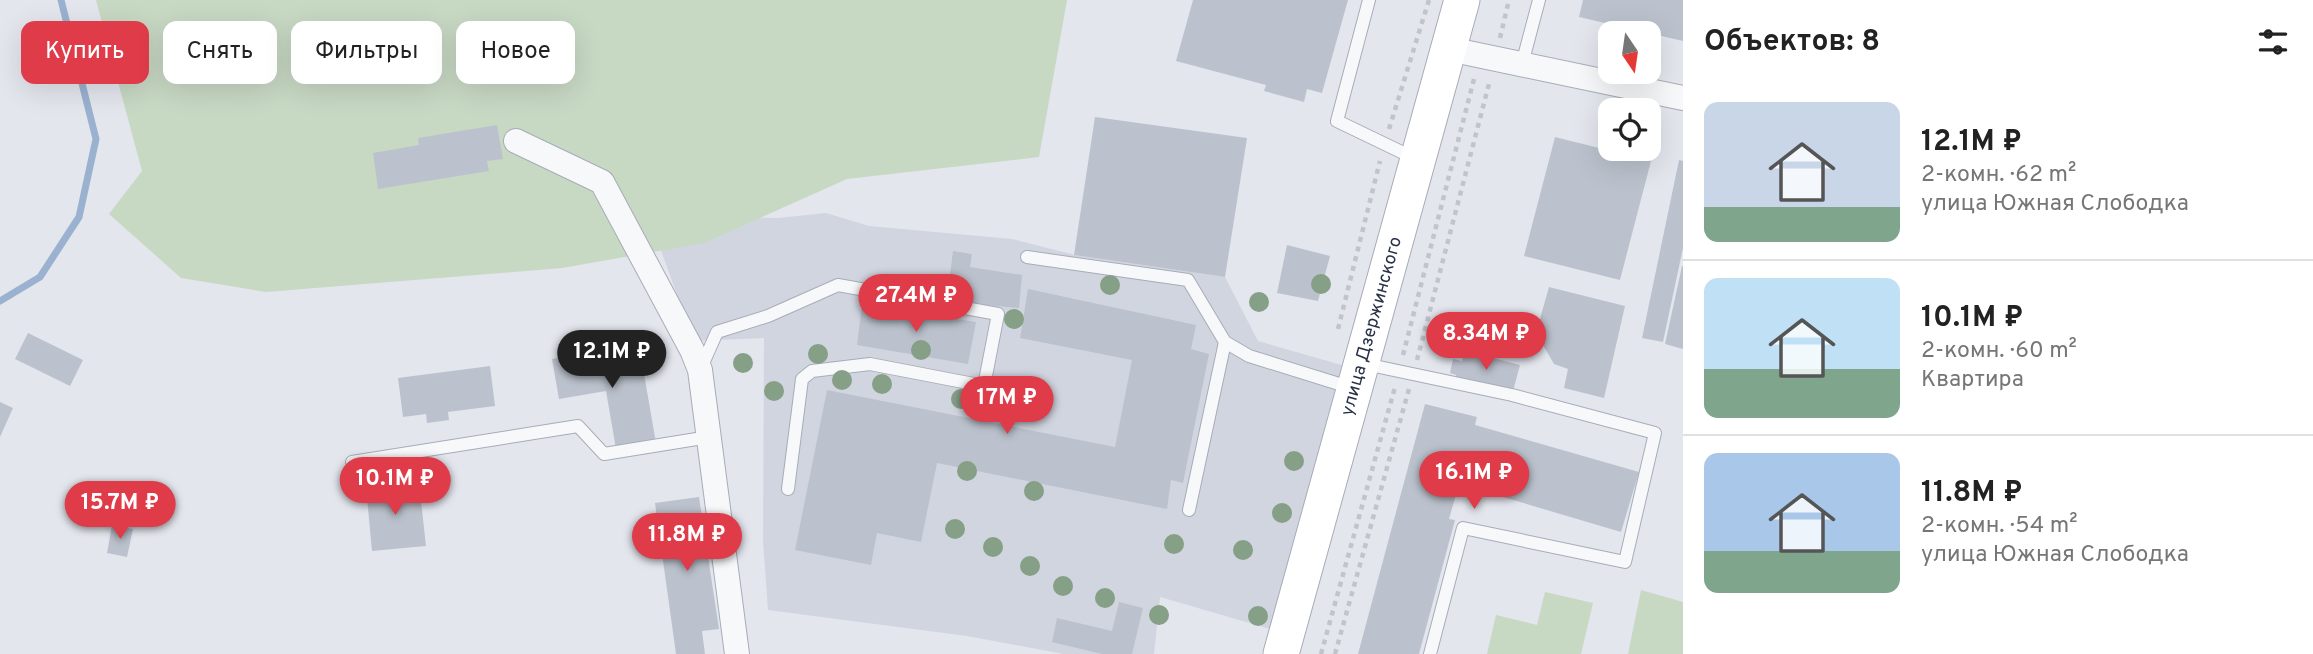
<!DOCTYPE html>
<html lang="ru">
<head>
<meta charset="utf-8">
<style>
  :root { --surface:#fff; --page:#f2f2f2; --text:#222; --muted:#767676; --line:#e0e0e0; --accent:#df3b48 }
  body { margin:0; font-family:Overpass,sans-serif; background:var(--page); color:var(--text); height:100vh; display:flex; flex-direction:column; font-size:26px; white-space:nowrap }
  * { box-sizing:border-box; margin:0 }
  p { font-size:23px; color:var(--muted) }
  .icon { flex:none; width:38px; height:38px; fill:none; stroke:currentColor; stroke-width:2; stroke-linecap:round; stroke-linejoin:round }
  .map { position:relative; flex:1; overflow:hidden }
  .drawer { display:flex; flex-direction:column; background:var(--surface); width:630px }
  .drawer>* { flex:none }
  .top-card { position:absolute; left:21px; top:21px; width:665px; height:63px; display:flex; gap:14px }
  .needle { width:46px; rotate:167deg }
  .buttons { position:absolute; left:1598px; top:21px; display:grid; gap:14px }
  .buttons a { display:grid; place-items:center; width:63px; height:63px; border-radius:14px; background:var(--surface); box-shadow:0 7px 28px #0002; font-size:35px }
  .price { position:absolute; translate:-50% -60px; padding:0 16px; border-radius:24px; background:var(--accent); color:#fff; font-size:23px; line-height:46px; filter:drop-shadow(0 2px 4px #0008) }
  .price::after { content:''; position:absolute; left:50%; top:42px; width:21px; height:16px; margin-left:-10px; background:inherit; clip-path:polygon(0 0,100% 0,50% 100%) }
  .price.on { background:#222; color:#fff }
  ul { padding:0; list-style:none }
  li { display:flex; align-items:center; gap:21px; height:175px; padding:0 21px }
  li+li { border-top:2px solid var(--line) }
  li span { display:grid; place-items:center; flex:none; width:196px; height:140px; border-radius:14px; color:#555 }
  li>.icon { margin-inline-start:auto }
  span .icon { width:84px; height:84px; fill:#fffc; stroke-width:1 }
  li b { font-size:30px }
  h2 { display:flex; justify-content:space-between; align-items:center; height:84px; padding:0 21px; font-size:30px }
  .tag { padding:0 24px; border-radius:14px; background:var(--surface); box-shadow:0 7px 28px #0002; font-size:24px; line-height:63px }
  .tag.on { background:var(--accent); color:#fff }
  main { display:flex; flex:1; min-height:0 }
  .map>svg:first-child { display:block }
</style>
</head>
<body>
<main>
<div class="map">
<svg width="1683" height="654" viewBox="0 0 1683 654">
  <rect width="100%" height="100%" fill="#e3e6ed"/>
  <path fill="#d1d5df" d="M826 213 869 226 1012 239 1075 255 1225 277 1258 341 1352 368 1281 632 1160 597 1154 654H1064L967 636 768 610 763 541 764 338 694 341 648 215 778 218Z"/>
  <path fill="#c7d8c3" d="M96 0H1067L1039 157 847 179 704 243 562 268 266 292 181 278 109 214 142 171Z
    M1641 590 1683 602V654H1628Z
    M1545 592 1593 603 1581 654H1487L1496 615 1537 625Z"/>
  <g fill="none" stroke-linecap="round" stroke-linejoin="round">
    <path stroke="#9ab1d0" stroke-width="7" d="M0 301 40 277 79 217 96 139 61 0"/>
  </g>
  <path fill="#bcc2cd" d="M1193 0H1348L1322 93 1307 89 1304 102 1264 91 1266 85 1176 61Z
    M1583 0H1683V41L1579 17Z
    M1095 117 1247 138 1225 277 1074 255Z
    M497 125 503 159 487 161 489 171 378 189 373 153 419 145 418 138Z
    M1555 137 1651 161 1620 280 1524 256Z
    M1679 160 1683 161V248L1663 342 1642 338Z
    M1287 245 1330 256 1318 301 1277 293Z
    M953 251 972 254 970 267 1022 275 1019 308 965 303 966 292 948 290Z
    M1682 266H1683V349L1665 344Z
    M1549 287 1625 306 1604 398 1564 388 1568 369 1554 364 1536 333Z
    M1028 289 1196 325 1191 349 1209 354 1183 483 1171 480 1167 509 937 463 921 542 877 533 871 565 795 550 827 390 1115 447 1132 360 1020 338Z
    M862 304 976 322 968 364 857 345Z
    M28 333 83 360 70 386 15 359Z
    M639 345 656 443 616 449 606 391 559 399 552 359Z
    M1465 351 1520 365 1512 395 1456 380V375L1450 373 1453 359 1462 361Z
    M490 366 495 406 448 412 449 420 427 423 426 414 403 417 398 378Z
    M0 402 13 408 0 437Z
    M1425 404 1477 417 1475 425 1639 472 1621 532 1459 484 1449 519 1455 520 1419 654H1358Z
    M413 482 414 492H420L426 546 372 551 366 487Z
    M699 497 719 629 702 631 705 654H676L655 503Z
    M112 525 133 529 127 557 107 553Z
    M1119 602 1143 608 1132 654H1102L1052 642 1057 618 1112 631Z"/>
  <g fill="none" stroke-linecap="round" stroke-linejoin="round">
    <defs>
      <path id="lane" d="M1369 0 1337 121 1416 159
        M1522 64 1539 0
        M1027 257 1188 280 1225 342 1249 356 1352 388
        M1365 364 1512 395 1655 433 1625 562 1463 528 1430 654
        M701 368 717 332 768 316 838 285 998 314 984 386 870 364 812 371 802 379 788 489
        M352 462 578 426 604 454 709 437
        M1189 510 1225 342"/>
      <path id="street" d="M1449 49 1683 98
        M516 141 602 182 692 350 700 370 737 654"/>
      <g id="secondary">
        <path id="s1" d="M1281 654 1462 0"/>
      </g>
    </defs>
    <use href="#lane" stroke="#a7acb8" stroke-width="14"/>
    <use href="#street" stroke="#a7acb8" stroke-width="26"/>
    <use href="#secondary" stroke="#a7acb8" stroke-width="37"/>
    <path stroke="#c1c4cb" stroke-width="4.5" stroke-dasharray="5 5" stroke-linecap="butt" d="M1500 38 1509 0
      M1389 129 1429 0
      M1338 329 1380 161
      M1403 355 1474 79
      M1417 360 1490 80
      M1321 654 1395 387
      M1335 654 1409 389"/>
    <use href="#lane" stroke="#f7f8fa" stroke-width="12"/>
    <use href="#street" stroke="#f7f8fa" stroke-width="24"/>
    <use href="#secondary" stroke="#fff" stroke-width="35"/>
  </g>
  <g fill="#869f87">
    <circle cx="1321" cy="284" r="10"/>
    <circle cx="1110" cy="285" r="10"/>
    <circle cx="1259" cy="302" r="10"/>
    <circle cx="1014" cy="319" r="10"/>
    <circle cx="921" cy="350" r="10"/>
    <circle cx="818" cy="354" r="10"/>
    <circle cx="743" cy="363" r="10"/>
    <circle cx="842" cy="380" r="10"/>
    <circle cx="882" cy="384" r="10"/>
    <circle cx="774" cy="391" r="10"/>
    <circle cx="961" cy="399" r="10"/>
    <circle cx="1006" cy="405" r="10"/>
    <circle cx="1294" cy="461" r="10"/>
    <circle cx="967" cy="471" r="10"/>
    <circle cx="1034" cy="491" r="10"/>
    <circle cx="1282" cy="513" r="10"/>
    <circle cx="955" cy="529" r="10"/>
    <circle cx="1174" cy="544" r="10"/>
    <circle cx="993" cy="547" r="10"/>
    <circle cx="1243" cy="550" r="10"/>
    <circle cx="1030" cy="566" r="10"/>
    <circle cx="1063" cy="586" r="10"/>
    <circle cx="1105" cy="598" r="10"/>
    <circle cx="1159" cy="615" r="10"/>
    <circle cx="1258" cy="616" r="10"/>
  </g>
  <g text-anchor="middle" dominant-baseline="central" stroke-width="7" stroke-linejoin="round" paint-order="stroke">
    <g font-size="18" fill="#283147" stroke="#f3f5f9">
      <text stroke="none"><textPath href="#s1" startOffset="340">улица Дзержинского</textPath></text>
    </g>
  </g>
</svg>
<div class="buttons">
<a><svg class="needle" viewBox="-14 -14 28 28"><path d="M0-13l5 13h-10z" fill="#e53935"/><path d="M0 13l5-13h-10z" fill="#767676"/></svg></a>
<a><svg class="icon" aria-label="locate" viewBox="0 0 24 24"><circle cx="12" cy="12" r="6"/><path d="M12 2v4M12 18v4M2 12h4M18 12h4"/></svg></a>
</div>
<b class="price" style="left:916px;top:334px">27.4M ₽</b>
<b class="price" style="left:1486px;top:372px">8.34M ₽</b>
<b class="price on" style="left:612px;top:390px">12.1M ₽</b>
<b class="price" style="left:1007px;top:436px">17M ₽</b>
<b class="price" style="left:1474px;top:511px">16.1M ₽</b>
<b class="price" style="left:395px;top:517px">10.1M ₽</b>
<b class="price" style="left:120px;top:541px">15.7M ₽</b>
<b class="price" style="left:687px;top:573px">11.8M ₽</b>
<div class="top-card">
<a class="tag on">Купить</a>
<a class="tag">Снять</a>
<a class="tag">Фильтры</a>
<a class="tag">Новое</a>
</div>
</div>
<section class="drawer">
<h2>Объектов: 8<svg class="icon" aria-label="filters" viewBox="0 0 24 24"><path d="M4 7h16M4 17h16"/><circle cx="9" cy="7" r="2"/><circle cx="15" cy="17" r="2"/></svg></h2>
<ul>
<li><span style="background:linear-gradient(#c9d6e8 75%,#7fa58c 0)"><svg class="icon" aria-label="home" viewBox="0 0 24 24"><path d="M3 11l9-7 9 7M6 9v11h12V9"/></svg></span><div><b>12.1M ₽</b><p>2-комн. · 62 m²</p><p>улица Южная Слободка</p></div></li>
<li><span style="background:linear-gradient(#bfe0f5 65%,#7fa58c 0)"><svg class="icon" aria-label="home" viewBox="0 0 24 24"><path d="M3 11l9-7 9 7M6 9v11h12V9"/></svg></span><div><b>10.1M ₽</b><p>2-комн. · 60 m²</p><p>Квартира</p></div></li>
<li><span style="background:linear-gradient(#a9c7e8 70%,#7fa58c 0)"><svg class="icon" aria-label="home" viewBox="0 0 24 24"><path d="M3 11l9-7 9 7M6 9v11h12V9"/></svg></span><div><b>11.8M ₽</b><p>2-комн. · 54 m²</p><p>улица Южная Слободка</p></div></li>
</ul>
</section>
</main>
</body>
</html>
